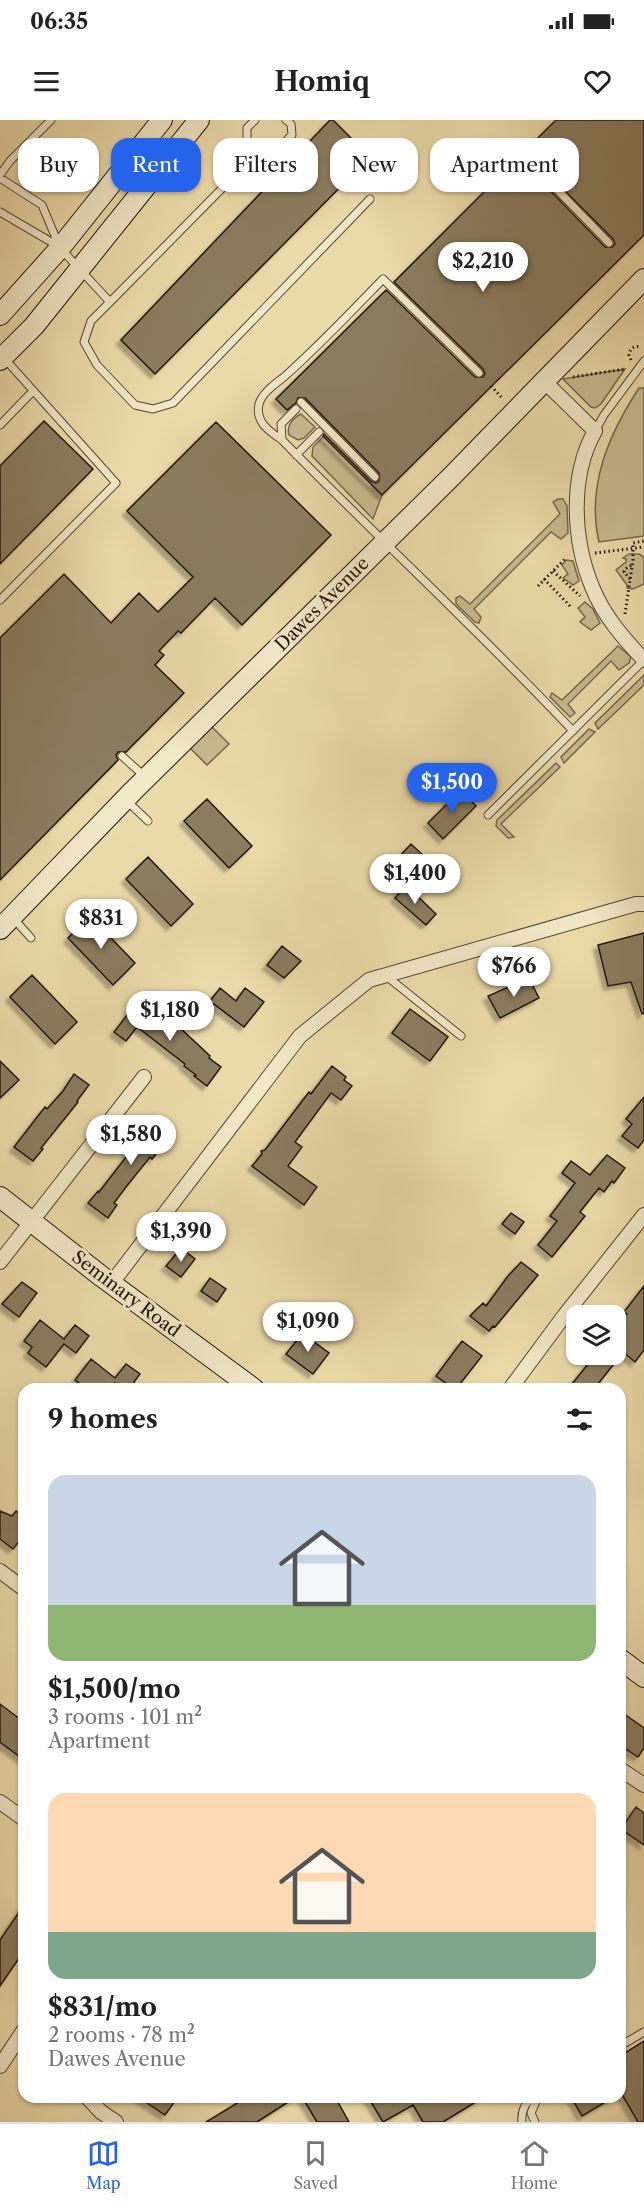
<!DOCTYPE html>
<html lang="en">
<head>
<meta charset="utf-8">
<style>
  :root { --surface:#fff; --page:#f2f2f2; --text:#222; --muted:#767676; --line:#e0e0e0; --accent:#2563eb }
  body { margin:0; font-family:"Libre Caslon Text",serif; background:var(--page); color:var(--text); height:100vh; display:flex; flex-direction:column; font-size:22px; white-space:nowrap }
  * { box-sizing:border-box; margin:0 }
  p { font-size:20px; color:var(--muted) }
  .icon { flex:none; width:33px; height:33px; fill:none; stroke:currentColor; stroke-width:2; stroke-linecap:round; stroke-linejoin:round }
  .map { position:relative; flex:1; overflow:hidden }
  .drawer { position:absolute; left:18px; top:1263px; width:608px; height:720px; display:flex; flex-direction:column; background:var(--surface); border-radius:18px; box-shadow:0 2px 4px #0004 }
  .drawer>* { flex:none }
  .guide { position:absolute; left:18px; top:18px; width:609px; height:54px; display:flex; gap:12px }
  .controls { position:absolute; left:566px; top:1185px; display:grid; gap:12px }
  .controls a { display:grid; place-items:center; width:60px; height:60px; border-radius:12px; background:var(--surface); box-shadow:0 2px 4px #0004; font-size:30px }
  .price { position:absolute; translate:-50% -51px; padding:0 14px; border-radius:21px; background:#fff; color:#222; font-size:20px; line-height:39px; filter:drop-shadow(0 2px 3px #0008) }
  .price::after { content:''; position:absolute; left:50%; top:36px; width:18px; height:14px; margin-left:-9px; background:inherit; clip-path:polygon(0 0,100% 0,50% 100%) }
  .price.selected { background:var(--accent); color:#fff }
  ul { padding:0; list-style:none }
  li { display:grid; align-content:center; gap:12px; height:318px; padding:0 30px }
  li span { display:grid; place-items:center; height:186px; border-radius:18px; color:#555 }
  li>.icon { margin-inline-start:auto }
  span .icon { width:108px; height:108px; fill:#fffc; stroke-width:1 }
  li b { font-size:26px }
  h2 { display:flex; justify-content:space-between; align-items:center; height:72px; padding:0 30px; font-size:26px }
  .pill { padding:0 21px; border-radius:18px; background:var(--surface); box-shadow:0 2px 4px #0004; font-size:21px; line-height:54px }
  .pill.selected { background:var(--accent); color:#fff }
  .status { display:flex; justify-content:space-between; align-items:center; height:42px; padding:0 30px; background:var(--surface); direction:ltr }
  .status svg { height:16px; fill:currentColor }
  header { display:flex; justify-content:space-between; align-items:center; height:78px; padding:0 30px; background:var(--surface); font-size:27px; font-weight:800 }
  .tab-bar { display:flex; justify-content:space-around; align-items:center; height:84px; border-top:2px solid var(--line); background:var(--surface); font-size:16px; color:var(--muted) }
  .tab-bar a { display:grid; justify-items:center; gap:3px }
  .tab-bar .selected { color:var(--accent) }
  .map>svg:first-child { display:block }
</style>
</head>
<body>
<div class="status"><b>06:35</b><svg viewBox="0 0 49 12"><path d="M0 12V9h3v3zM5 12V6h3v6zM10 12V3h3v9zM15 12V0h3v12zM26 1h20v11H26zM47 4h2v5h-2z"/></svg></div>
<header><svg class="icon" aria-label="menu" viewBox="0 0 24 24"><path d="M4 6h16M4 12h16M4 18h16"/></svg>Homiq<svg class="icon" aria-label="heart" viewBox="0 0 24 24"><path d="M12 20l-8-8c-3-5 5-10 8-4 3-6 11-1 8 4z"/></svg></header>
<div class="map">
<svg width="644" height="2002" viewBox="0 0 644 2002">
  <defs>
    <filter id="shadow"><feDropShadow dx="-4.5" dy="4.5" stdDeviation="1.5" flood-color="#0004"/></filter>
  </defs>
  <rect width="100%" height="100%" fill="#ecdbaa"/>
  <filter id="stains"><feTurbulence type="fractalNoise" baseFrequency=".00333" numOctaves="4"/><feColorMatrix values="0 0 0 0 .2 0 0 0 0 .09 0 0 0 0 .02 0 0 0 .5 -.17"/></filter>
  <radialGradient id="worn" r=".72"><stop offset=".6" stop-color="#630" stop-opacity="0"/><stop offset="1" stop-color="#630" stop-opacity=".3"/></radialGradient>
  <path fill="#c9ba90" stroke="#756850" stroke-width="1.5" d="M625 249 601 284 595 288 591 287 563 259Z
    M639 268H644V416L599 422C586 366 609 314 639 268Z
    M301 294 315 307 304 318 298 320 289 315C286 306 293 298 301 294Z
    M324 316 382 375 373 399 312 336 313 327Z
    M558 379H563L567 386 568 413 561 419 551 412 474 489 481 497 479 503 475 502 456 484V478L460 476 470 484 560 394 553 382Z
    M629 434H639L644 437V464L633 469 627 468V465L616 450 626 442V439L623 438Z
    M566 440 573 441 579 461 573 465 563 458 568 454 562 445Z
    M585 482 593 489 600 503 591 510 580 502 585 497 578 488Z
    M618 526 631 537 629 543 619 550 611 541 568 584 575 593 570 597 550 577 552 573 562 580Z
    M644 555V565L598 609 595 603Z
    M212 607 229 624 207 645 190 628Z
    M589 609 595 612 564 643 561 637Z
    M556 643 560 647 501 704 514 717 508 718 496 706 497 700Z"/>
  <path fill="#8b7c61" stroke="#211611" stroke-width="1.5" fill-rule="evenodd" filter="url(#shadow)" d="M330 0H333L370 37 155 254 121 220Z
    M556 0H644V115L382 375 323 316 324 314 371 361 376 363 379 361V353L305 278H298L296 283 287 290 276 279 386 170 475 257H483L485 254 483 249 394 162ZM536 42 613 119 615 124 612 127H605L531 51 530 45Z
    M44 301 93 349 0 444V346Z
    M216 302 331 415 242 505 215 478 181 513 178 511 159 531 164 535 155 545 184 573 126 632H118L116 635 118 640 0 760V518L64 454 111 503 139 473 158 492 193 457 127 391Z
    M461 670 476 686 443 719 428 703Z
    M207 679 252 726 229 748 184 701Z
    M411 724 427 739 398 768 383 754Z
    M148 737 193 784 171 806 126 759Z
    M406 765 436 794 426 805 395 778Z
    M90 796 135 843 113 865 68 818Z
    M644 813V893L642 894 631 862 608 866 598 825Z
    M282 826 301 841 284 858 267 845Z
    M32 855 77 902 55 924 10 877Z
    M529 858 539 878 500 898 488 876Z
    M220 868 236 881 245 868 264 882 244 907 210 881Z
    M135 885 147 894 151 888 176 906 177 905 210 936 209 938 221 947 207 966 194 956 196 955 184 946 185 944 137 907 126 921 114 912Z
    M410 889 448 917 430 941 392 913Z
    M0 941 19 960 0 978Z
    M332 946 346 957 344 960 352 966 341 980 331 973 295 1022 302 1027 288 1046 317 1067 304 1085 252 1046 262 1034 261 1031 265 1030 309 972 311 974Z
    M74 954 89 965 77 981 78 982 41 1028 43 1029 33 1041 14 1027 45 987 47 989 63 971Z
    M644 977V1020L638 1028 622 1016 632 1004 626 999Z
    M155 996 174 1011 152 1039 150 1037 126 1067 114 1083 117 1085 108 1098 88 1083 98 1071 99 1072 147 1010 145 1009Z
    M607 1035 625 1048 614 1063 612 1061 604 1072 599 1068 580 1092 585 1096 552 1137 538 1125 557 1101 550 1096 575 1063 562 1053 571 1041 590 1055Z
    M511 1093 524 1102 515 1114 502 1104Z
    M181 1128 195 1139 181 1157 166 1146Z
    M521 1142 538 1155 495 1207 493 1206 489 1211 470 1196 483 1183 486 1186 508 1156Z
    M210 1158 226 1169 217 1182 201 1171Z
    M22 1162 37 1173 19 1197 2 1184Z
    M644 1166V1230L635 1242 623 1232 615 1242V1209L627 1194 624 1192Z
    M40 1200 64 1219 75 1205 89 1216 76 1233 64 1224 46 1247 28 1233 32 1227 24 1221Z
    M305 1210 315 1218 313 1221 329 1233 313 1254 286 1234Z
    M462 1221 482 1236 456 1269H454L436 1256Z
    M596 1234H599L613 1245 594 1269H568Z
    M91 1239 115 1258 126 1244 140 1254 129 1269H123L115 1263 110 1269H87L75 1260Z
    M0 1391 12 1396 16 1391 24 1397V1415L13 1429 0 1419Z
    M0 1584 24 1602V1640L0 1622Z
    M620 1591 644 1608V1628L638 1637 620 1625Z
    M636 1687 644 1693V1725L621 1709Z
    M24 1785V1831L0 1866V1820Z
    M644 1921V2002H638L620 1971V1936Z
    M138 1977H178L165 1995Z
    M247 1977H296L257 2002H206Z
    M302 1977H335L349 2002H317Z
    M368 1977H484L443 2002H423L413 1985 383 2002Z
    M571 1977H614L582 1996Z"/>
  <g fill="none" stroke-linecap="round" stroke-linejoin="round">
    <defs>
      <path id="lane" d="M255 0 247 8V23L261 35 274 33 292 15 291 4 286 0
        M535 47 609 123
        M0 55 10 41 51 0
        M0 58 42 85 60 128 110 182 257 33
        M0 92 58 126
        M110 182 91 201 84 222 97 245 135 285 153 289 173 283 370 79
        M479 253 383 159C351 192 319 226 284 257 275 264 262 273 259 284 255 302 269 311 282 320 378 418 479 511 573 611
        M301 282 375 357
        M0 305 33 271
        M595 311 604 295 644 241
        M282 320 281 304 296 289
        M296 335 319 312
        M0 480 116 363 4 238
        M122 636 144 656
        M127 681 148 701
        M488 695 644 540
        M14 799 31 818
        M385 855 461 916
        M620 1926 644 1912
        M522 2002C521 1992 525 1983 533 1977
        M535 2002 531 1993 538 1977"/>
      <path id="street" d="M544 261 595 311C569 357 573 422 593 469 604 496 624 519 644 540
        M0 1142 144 957
        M111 1164 300 916 369 860 636 784H644
        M510 1269 564 1196 644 1095
        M0 1451 24 1469
        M620 1649 644 1665
        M0 1682 24 1699
        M0 1946 24 1910
        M87 1977 101 1992 116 2002"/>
      <path id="secondary" d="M0 195 60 128 162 0
        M0 240 34 206 199 0
        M0 809 133 671 452 356 644 159
        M0 1077 101 1156 254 1269
        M620 1539 644 1557"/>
    </defs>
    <use href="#lane" stroke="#544737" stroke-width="9"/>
    <use href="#street" stroke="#544737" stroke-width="16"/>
    <use href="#secondary" stroke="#211611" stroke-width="22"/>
    <path stroke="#211611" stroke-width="3" stroke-dasharray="1.5 3" stroke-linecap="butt" d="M631 240 629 235C630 228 635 225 641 227
      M573 257 625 249
      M491 266 503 279
      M595 433 644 427
      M553 451 580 476
      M544 459 570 486
      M630 459 624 452 625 449 632 445
      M538 466 566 438
      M625 494 633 440V423L644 421"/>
    <use href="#lane" stroke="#f3e8c8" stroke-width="7"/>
    <use href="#street" stroke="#f3e8c8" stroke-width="14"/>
    <use href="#secondary" stroke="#f3e8c8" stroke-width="20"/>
  </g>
  <g text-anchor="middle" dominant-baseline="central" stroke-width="6" stroke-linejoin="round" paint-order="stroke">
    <g font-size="18" fill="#211611" stroke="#f3e8c8">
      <text transform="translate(322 484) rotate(-45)">Dawes Avenue</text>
      <text transform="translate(126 1174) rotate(37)">Seminary Road</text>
    </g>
  </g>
  <rect width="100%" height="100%" filter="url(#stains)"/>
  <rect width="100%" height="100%" fill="url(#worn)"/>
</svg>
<div class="controls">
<a><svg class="icon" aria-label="layers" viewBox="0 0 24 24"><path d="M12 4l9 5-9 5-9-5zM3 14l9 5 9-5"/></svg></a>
</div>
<b class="price" style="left:483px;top:173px">$2,210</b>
<b class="price selected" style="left:452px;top:694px">$1,500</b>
<b class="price" style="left:415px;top:785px">$1,400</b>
<b class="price" style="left:101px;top:830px">$831</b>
<b class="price" style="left:514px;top:878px">$766</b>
<b class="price" style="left:170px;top:922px">$1,180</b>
<b class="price" style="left:131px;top:1046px">$1,580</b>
<b class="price" style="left:181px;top:1143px">$1,390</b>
<b class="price" style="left:308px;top:1233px">$1,090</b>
<div class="guide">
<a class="pill">Buy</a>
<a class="pill selected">Rent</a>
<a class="pill">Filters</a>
<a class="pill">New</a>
<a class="pill">Apartment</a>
</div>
<section class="drawer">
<h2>9 homes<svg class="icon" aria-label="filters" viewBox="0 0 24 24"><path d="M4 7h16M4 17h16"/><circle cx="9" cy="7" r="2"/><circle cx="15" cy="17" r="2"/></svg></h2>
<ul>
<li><span style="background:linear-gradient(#c9d6e8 70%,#8fb573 0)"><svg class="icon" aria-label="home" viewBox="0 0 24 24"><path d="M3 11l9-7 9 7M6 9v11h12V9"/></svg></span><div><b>$1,500/mo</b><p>3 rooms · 101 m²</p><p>Apartment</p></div></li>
<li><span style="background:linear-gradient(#ffd9b3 75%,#7fa58c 0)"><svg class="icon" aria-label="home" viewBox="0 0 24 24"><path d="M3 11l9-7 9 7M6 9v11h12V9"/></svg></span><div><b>$831/mo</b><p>2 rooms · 78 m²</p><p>Dawes Avenue</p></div></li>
</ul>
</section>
</div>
<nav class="tab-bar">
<a class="selected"><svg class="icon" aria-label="map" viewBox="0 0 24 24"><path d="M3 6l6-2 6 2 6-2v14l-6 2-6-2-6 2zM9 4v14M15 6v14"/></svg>Map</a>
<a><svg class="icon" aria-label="saved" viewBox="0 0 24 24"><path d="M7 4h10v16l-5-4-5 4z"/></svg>Saved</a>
<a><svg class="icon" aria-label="home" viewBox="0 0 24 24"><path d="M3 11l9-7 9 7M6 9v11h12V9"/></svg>Home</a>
</nav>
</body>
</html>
